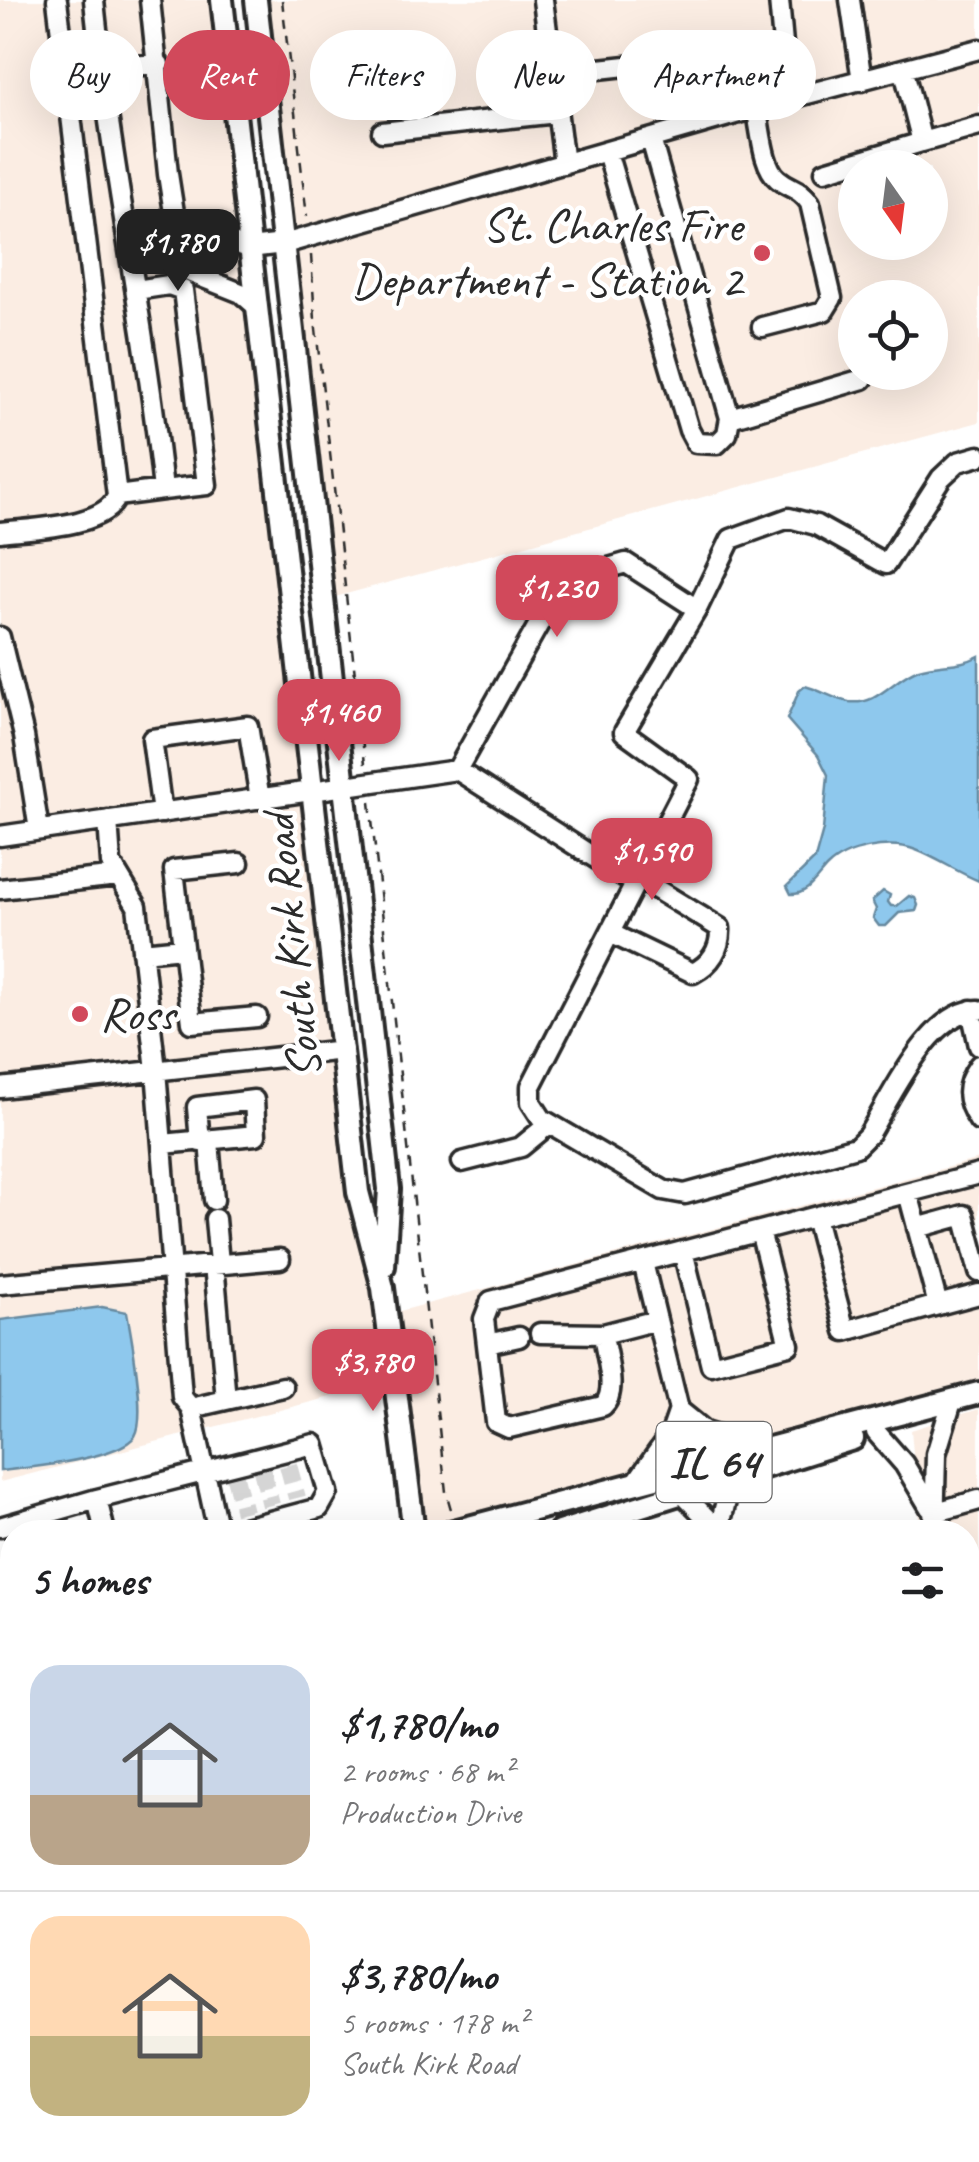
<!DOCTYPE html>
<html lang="en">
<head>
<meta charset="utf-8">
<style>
  :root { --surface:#fff; --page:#f6f6f6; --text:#202124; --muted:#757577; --line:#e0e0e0; --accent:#d1495b }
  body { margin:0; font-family:Caveat,sans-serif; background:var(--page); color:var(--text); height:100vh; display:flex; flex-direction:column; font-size:38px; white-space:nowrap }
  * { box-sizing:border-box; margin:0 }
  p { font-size:32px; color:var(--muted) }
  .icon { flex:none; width:55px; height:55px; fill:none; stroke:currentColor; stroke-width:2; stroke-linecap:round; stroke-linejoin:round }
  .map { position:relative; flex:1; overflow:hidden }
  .side { position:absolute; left:0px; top:1520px; width:980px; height:642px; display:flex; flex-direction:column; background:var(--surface); border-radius:40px 40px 0 0; box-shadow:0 10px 40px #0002 }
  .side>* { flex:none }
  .hud { position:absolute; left:30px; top:30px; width:920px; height:90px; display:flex; gap:20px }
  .needle { width:65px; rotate:166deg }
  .controls { position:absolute; left:838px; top:150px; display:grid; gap:20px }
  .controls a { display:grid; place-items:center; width:110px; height:110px; border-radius:50%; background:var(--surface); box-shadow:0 10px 40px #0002; font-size:50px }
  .price { position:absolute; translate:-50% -85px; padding:0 22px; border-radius:20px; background:var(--accent); color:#fff; font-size:32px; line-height:65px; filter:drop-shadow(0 2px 5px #0008) }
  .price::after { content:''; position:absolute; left:50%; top:60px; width:30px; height:22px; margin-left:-15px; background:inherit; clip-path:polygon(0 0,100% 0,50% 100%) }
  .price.selected { background:#222; color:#fff }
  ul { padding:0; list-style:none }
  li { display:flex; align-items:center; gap:30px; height:250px; padding:0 30px }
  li+li { border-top:2px solid var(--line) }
  li span { display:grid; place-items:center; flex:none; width:280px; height:200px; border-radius:30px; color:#555 }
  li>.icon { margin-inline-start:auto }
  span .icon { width:120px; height:120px; fill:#fffc; stroke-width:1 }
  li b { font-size:42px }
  h2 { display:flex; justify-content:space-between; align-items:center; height:120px; padding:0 30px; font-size:42px }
  .chip { padding:0 35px; border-radius:45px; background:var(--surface); box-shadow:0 10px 40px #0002; font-size:35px; line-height:90px }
  .chip.selected { background:var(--accent); color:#fff }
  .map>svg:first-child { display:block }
</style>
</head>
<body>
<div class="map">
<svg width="979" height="2162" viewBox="0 0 979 2162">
  <rect width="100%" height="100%" fill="#fff"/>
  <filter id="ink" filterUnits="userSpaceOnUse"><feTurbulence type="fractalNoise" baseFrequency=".01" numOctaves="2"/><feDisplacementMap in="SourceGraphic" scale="20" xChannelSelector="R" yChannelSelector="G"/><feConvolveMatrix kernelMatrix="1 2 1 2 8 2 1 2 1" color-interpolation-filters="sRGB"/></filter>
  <g filter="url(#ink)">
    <path fill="#fbede3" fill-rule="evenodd" d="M0 0H216L304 781 0 824Z
      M268 0H979V422L335 597ZM855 168H930V242H855ZM855 298H930V372H855Z
      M306 801 385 1383 0 1482V843Z
      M979 1159V1383L422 1530 400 1311Z
      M979 1409V2162H975L968 2056V1532H920L911 1430Z
      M12 1704V2150H532L536 2162H0V1707Z"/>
    <path fill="#8ec8ed" stroke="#66899f" stroke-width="2.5" d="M979 656V881C957 872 937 858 916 850 890 840 846 848 827 867 816 878 808 895 791 894L787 886 815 859 823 830 828 775 818 755 787 719 799 691 805 686C820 690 834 699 849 702 879 706 894 677 919 669 940 662 959 667 979 656Z
      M883 891 890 895 888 902 891 906H897L909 896 915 898 918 905 916 911 899 913 886 926H879L873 918 876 909 872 901Z
      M102 1307 127 1312C131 1335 147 1418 135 1436 119 1459 28 1468 0 1471V1320Z"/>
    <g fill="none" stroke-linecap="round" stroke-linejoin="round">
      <path stroke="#d5d5d5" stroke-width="18" stroke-dasharray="18 9" stroke-linecap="butt" d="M288 1465 297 1498
        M262 1470 271 1505
        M235 1477 244 1512"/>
      <defs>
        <path id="minor" d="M94 0C110 164 146 326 163 490L117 496
          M150 0 168 174 180 251 191 273 241 293 256 306
          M543 0 564 164
          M779 0 788 99
          M850 0 862 81
          M101 68 159 64
          M553 74 782 49
          M756 108C761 128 762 166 778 179 791 190 799 187 810 203L832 298 824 311 762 327
          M382 132 557 113
          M651 139 730 418 863 379
          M922 142 979 126
          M607 152 689 430 696 443 717 444 727 434 730 418
          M825 171 922 142 904 71
          M177 226 249 248 284 244 788 99 979 49
          M136 290 169 285 183 290 207 485 163 490
          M979 456 958 462 941 478 886 564 816 525 789 518 731 539 697 609 624 732 689 779 531 1086V1102L542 1119 663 1190 685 1194 856 1147 868 1135C891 1098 930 1009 979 1010
          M0 532C31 528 105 528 117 496L57 0
          M0 637 24 736 39 830
          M457 770 563 581 626 563 697 609
          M162 813 152 739 248 726 260 799
          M108 820 111 863 137 906 156 1070 182 1397 191 1408 226 1400 214 1264
          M0 836 457 770 636 884
          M239 863 174 870 192 1023 257 1017
          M0 889 118 876
          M610 933 693 973C711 964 721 948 720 928L638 878
          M142 952 182 948
          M971 1010 979 1046
          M979 1065C964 1086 965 1100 979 1121
          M0 1088 343 1050
          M209 1141 214 1200
          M163 1144 256 1135 254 1100 197 1107 200 1142
          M462 1162 521 1147 549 1124
          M908 1193 938 1305 979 1294
          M815 1217 845 1331 938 1305
          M215 1219 219 1263
          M917 1228 964 1215 979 1272
          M683 1251 711 1365 789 1345 760 1231
          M643 1262 657 1320 603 1334C605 1355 619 1391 603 1406L509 1428 496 1422 484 1319 491 1301 979 1174
          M0 1284 280 1259
          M540 1333 603 1334
          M487 1344 519 1337
          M226 1400 283 1387
          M191 1408 218 1532
          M679 1410 705 1431 764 1449
          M876 1432 904 1464 930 1508
          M635 1484 671 1433 679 1410 657 1320
          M682 1493 720 1532
          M933 1513 979 1500
          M0 1527 97 1499
          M719 1529 732 1477
          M105 1532 97 1499 314 1444 328 1492 319 1508 229 1532
          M934 1532 936 1454 950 1408
          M968 1738 979 1778
          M202 2150 203 2162
          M642 2150 647 2162
          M935 2150 938 2162
          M553 2162 593 2150"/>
        <path id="major" d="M222 0 358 1192 383 1288 414 1532
          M256 0 389 1189 384 1266
          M450 1532 979 1393
          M559 1532 853 1439
          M0 1645 12 1642
          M0 1687 12 1684
          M552 2150 556 2162"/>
      </defs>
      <use href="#minor" stroke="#2b2b2b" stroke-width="25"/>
      <use href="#major" stroke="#2b2b2b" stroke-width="28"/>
      <path stroke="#2b2b2b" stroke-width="2.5" stroke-dasharray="10 8" stroke-linecap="butt" d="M282 0 307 217
        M311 255 315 320 365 764
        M370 802 446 1492 452 1513"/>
      <use href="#minor" stroke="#fff" stroke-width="18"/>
      <use href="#major" stroke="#fff" stroke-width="20"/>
    </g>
  </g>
  <g fill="#d1495b" stroke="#fff" stroke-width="4">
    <circle cx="762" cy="253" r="10"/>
    <circle cx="80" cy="1014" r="10"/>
  </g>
  <g text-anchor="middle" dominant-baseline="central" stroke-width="9" stroke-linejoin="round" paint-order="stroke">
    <rect fill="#fff" stroke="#6b6b6b" stroke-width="2.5" x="656.5" y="1422" width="115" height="80" rx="8"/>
    <g font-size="45" font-weight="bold" fill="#2b2b2b">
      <text x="714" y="1462">IL 64</text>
    </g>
    <g font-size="48" fill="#2b2b2b" stroke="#fff" text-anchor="end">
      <text x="742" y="225">St. Charles Fire<tspan x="742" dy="55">Department - Station 2</tspan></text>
      <text x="100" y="1014" text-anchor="start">Ross</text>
    </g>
    <g font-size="48" fill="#2b2b2b" stroke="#fff">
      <text transform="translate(291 947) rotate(-96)">South Kirk Road</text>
    </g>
  </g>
</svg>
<div class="controls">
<a><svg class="needle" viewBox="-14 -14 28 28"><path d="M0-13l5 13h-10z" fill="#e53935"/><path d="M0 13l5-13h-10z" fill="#757577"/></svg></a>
<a><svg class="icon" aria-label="locate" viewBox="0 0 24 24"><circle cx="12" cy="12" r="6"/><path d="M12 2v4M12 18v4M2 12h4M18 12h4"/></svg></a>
</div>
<b class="price selected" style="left:178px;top:294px">$1,780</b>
<b class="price" style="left:557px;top:640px">$1,230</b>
<b class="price" style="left:339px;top:764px">$1,460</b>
<b class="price" style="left:652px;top:903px">$1,590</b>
<b class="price" style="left:373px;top:1414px">$3,780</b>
<div class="hud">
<a class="chip">Buy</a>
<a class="chip selected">Rent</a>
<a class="chip">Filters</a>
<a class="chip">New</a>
<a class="chip">Apartment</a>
</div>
<section class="side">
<h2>5 homes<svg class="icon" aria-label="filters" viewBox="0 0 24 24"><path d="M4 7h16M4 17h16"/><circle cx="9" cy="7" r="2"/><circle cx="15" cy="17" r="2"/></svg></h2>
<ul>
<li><span style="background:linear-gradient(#c9d6e8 65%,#b9a48a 0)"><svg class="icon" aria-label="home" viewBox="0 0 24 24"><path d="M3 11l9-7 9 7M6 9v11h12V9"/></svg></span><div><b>$1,780/mo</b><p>2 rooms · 68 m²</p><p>Production Drive</p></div></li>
<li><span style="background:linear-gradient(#ffd9b3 60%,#c2b280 0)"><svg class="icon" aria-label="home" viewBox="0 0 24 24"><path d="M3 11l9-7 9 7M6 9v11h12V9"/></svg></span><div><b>$3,780/mo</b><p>5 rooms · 178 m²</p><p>South Kirk Road</p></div></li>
</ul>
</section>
</div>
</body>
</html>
